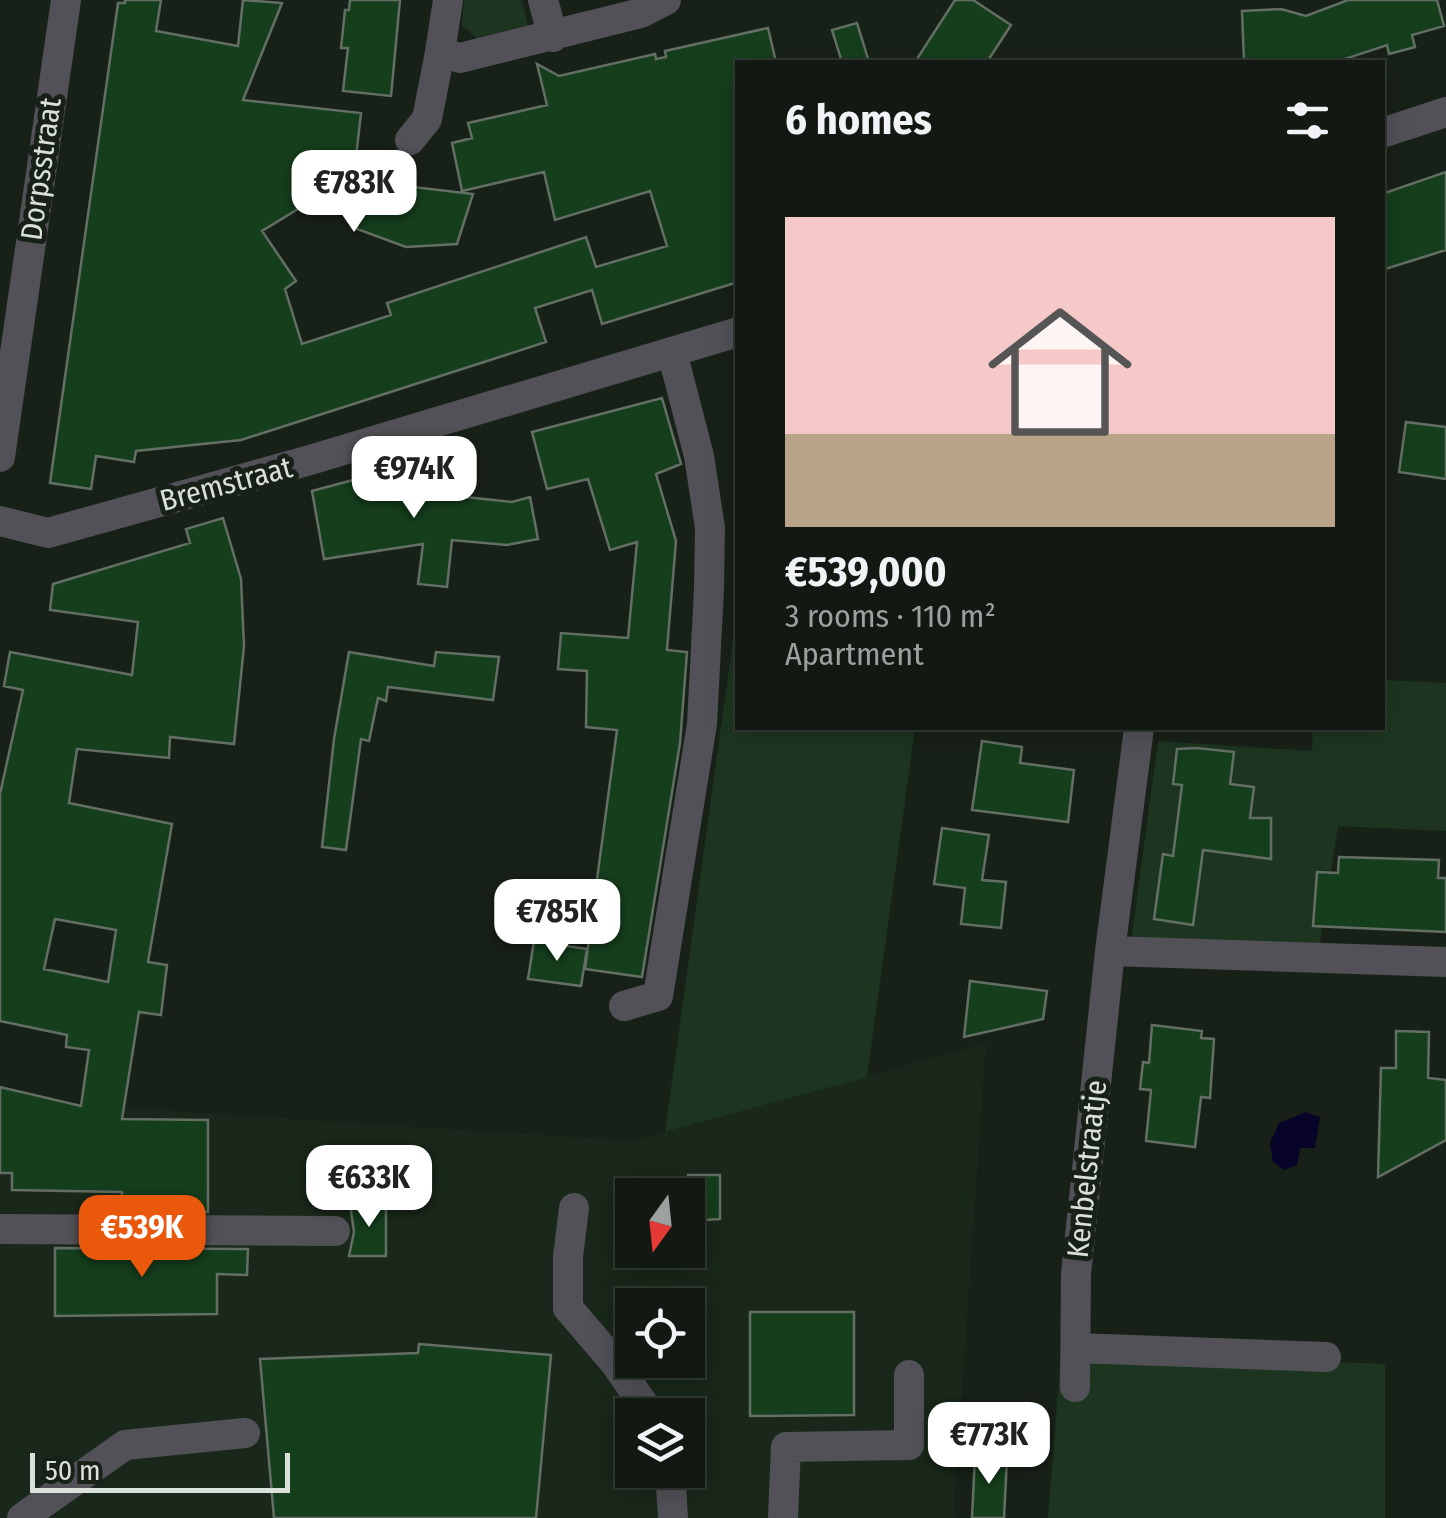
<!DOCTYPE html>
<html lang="en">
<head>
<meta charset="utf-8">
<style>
  :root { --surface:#121912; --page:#1b221b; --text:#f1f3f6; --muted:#9ca09f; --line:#313832; --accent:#ea580c }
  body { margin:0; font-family:"Fira Sans Condensed",sans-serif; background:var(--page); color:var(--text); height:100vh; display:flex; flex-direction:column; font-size:38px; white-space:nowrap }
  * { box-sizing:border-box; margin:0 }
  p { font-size:32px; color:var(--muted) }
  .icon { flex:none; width:55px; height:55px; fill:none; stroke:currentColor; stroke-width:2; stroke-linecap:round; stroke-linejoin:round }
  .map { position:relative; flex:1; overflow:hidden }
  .details { position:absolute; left:735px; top:60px; width:650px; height:670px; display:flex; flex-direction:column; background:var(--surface); border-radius:0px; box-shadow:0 5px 25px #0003,0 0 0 2px var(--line) }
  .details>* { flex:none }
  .needle { width:65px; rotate:195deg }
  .buttons { position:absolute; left:615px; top:1178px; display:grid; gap:20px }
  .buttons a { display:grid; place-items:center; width:90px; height:90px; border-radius:0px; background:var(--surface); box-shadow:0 5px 25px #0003,0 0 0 2px var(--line); font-size:50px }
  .scale { position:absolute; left:30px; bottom:25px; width:260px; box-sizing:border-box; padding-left:10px; border:5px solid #dae0da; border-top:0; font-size:28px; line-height:35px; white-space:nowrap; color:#dae0da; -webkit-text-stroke:8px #182118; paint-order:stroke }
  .price { position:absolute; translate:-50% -85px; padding:0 22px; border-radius:20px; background:#fff; color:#222; font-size:32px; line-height:65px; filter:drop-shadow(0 2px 5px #0008) }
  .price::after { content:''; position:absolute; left:50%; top:60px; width:30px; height:22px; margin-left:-15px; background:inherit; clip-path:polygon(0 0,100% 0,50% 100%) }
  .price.selected { background:var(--accent); color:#fff }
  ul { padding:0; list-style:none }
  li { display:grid; align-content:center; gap:20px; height:530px; padding:0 50px }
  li+li { border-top:2px solid var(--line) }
  li span { display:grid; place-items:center; height:310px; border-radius:0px; color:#555 }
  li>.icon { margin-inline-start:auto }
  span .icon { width:180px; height:180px; fill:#fffc; stroke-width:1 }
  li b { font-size:42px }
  h2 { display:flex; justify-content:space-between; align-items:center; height:120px; padding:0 50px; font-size:42px }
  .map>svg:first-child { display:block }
</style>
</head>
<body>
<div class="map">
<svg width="1446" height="1518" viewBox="0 0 1446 1518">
  <rect width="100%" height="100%" fill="#182118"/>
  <path fill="#19281a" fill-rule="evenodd" d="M986 1043 953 1518H0V1100L634 1141ZM632 1195H688V1250H632ZM632 1305H688V1360H632ZM632 1415H688V1470H632Z"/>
  <path fill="#1d3520" d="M464 0H522L528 27 478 39 462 26Z
    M737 611 738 728H915L867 1077 665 1132Z
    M1383 680 1446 683V831L1338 826 1319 949 1131 942 1158 741 1312 751 1313 728H1382Z
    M1061 1351 1385 1364V1518H1048Z"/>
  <path fill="#080328" d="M1306 1112 1320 1117 1315 1148H1300L1297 1165 1284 1170 1273 1162 1270 1143 1279 1123Z"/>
  <path fill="#153e1c" stroke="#636f64" stroke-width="2.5" fill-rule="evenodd" d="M125 0H161L156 31 238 46 243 0 282 3 243 100 361 113 354 175 262 231 296 281 285 289 302 344 391 315 387 303 586 237 596 267 667 246 650 191 555 220 544 172 462 191 452 143 472 138 468 123 547 105 537 64 559 76 655 54 656 59 666 57 665 51 768 28 776 62H738V282L602 324 592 290 535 308 546 342 241 440 136 451 134 462 96 456 91 489 50 483 118 3H125Z
    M350 0H400L391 96 343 91 348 48H341L345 10H349Z
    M955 0H973L1011 25 987 62H915Z
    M1348 0H1437L1444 26 1412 35 1415 47 1389 54 1387 45 1336 62H1244L1242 11 1281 9 1306 16Z
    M857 23 869 62H842L832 30Z
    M1446 172V250L1382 270V194Z
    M362 181 473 194 457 244 406 247 357 229Z
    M662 398 681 464 656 474 676 541 667 650 687 652 680 743 642 977 585 969 617 730 586 727 587 671 558 669 561 633 628 638 637 542 610 550 588 479 547 489 532 432Z
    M1406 422 1446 427V479L1399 472Z
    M415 468 419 492 512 502 530 497 538 539 507 545 452 540 447 587 418 584 423 544 324 559 312 491 383 472Z
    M223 518 241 579 244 646 234 744 170 737 169 758 77 749 69 803 172 824 148 962 167 965 161 1015 139 1012 122 1119 208 1120V1212L122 1211V1192L12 1190V1173H0V1087L81 1106 89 1050 66 1047 67 1035 0 1021V794L23 690 4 686 10 652 132 675 138 622 50 610 53 584 190 543 186 529ZM55 919 116 930 108 982 44 969Z
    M349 652 434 666 436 652 499 657 493 700 388 687 386 701 378 698 369 741 361 739 346 850 322 847 334 739Z
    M982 741 1022 747 1020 763 1074 770 1068 822 972 810Z
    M1197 748 1234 752 1230 784 1254 787 1250 818H1271V859L1203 850 1193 925 1154 919 1163 854 1173 856 1182 785 1173 784 1177 749Z
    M942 828 989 835 982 880 1006 882 1001 928 961 924 965 888 934 884Z
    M1339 857 1439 860 1438 878H1446V932L1313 926 1317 872 1338 873Z
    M534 941 587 949 581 986 528 979Z
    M970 981 1047 991 1043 1019 964 1037Z
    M1152 1025 1202 1031 1201 1038 1214 1039 1210 1098 1201 1097 1195 1147 1146 1141 1151 1090 1140 1089 1143 1062 1149 1063Z
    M1396 1031 1429 1032 1428 1078 1446 1080V1140L1378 1177 1381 1068H1396Z
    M688 1175H720V1219L688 1221Z
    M350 1204H386V1256H349L354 1232Z
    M55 1248 248 1249 247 1275 217 1274V1314L55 1316Z
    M750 1312H854V1415L750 1416Z
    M419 1344 551 1355 536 1518H274L260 1359 418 1353Z
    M975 1456 1007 1458 1004 1518H972Z"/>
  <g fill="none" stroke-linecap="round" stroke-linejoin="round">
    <path stroke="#515157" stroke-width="30" d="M448 0 440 52 460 58 641 13 666 0
      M543 0 553 37
      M1382 133 1446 112
      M410 140 427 119 440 52
      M0 457 66 0
      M0 521 48 533 310 460 738 332
      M1110 951 1446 962
      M624 1006 658 996 702 724 709 589 710 528 699 456 672 352
      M574 1208 568 1257V1308L615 1363 651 1415
      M0 1229 335 1231
      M1076 1348 1326 1357
      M1075 1387 1076 1274 1110 951 1139 728
      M670 1470 673 1518
      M22 1518 125 1445 245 1433
      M783 1518 786 1447 909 1445V1375"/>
  </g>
  <g text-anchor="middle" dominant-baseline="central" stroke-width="10" stroke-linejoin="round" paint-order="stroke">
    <g font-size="30" fill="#dae0da" stroke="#182118">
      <text transform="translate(41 169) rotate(-82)">Dorpsstraat</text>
      <text transform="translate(226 484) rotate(-15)">Bremstraat</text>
      <text transform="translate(1087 1169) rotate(-84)">Kenbelstraatje</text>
    </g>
  </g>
</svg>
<div class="buttons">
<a><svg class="needle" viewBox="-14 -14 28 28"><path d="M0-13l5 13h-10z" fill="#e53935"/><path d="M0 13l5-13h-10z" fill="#9ca09f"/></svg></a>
<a><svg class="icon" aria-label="locate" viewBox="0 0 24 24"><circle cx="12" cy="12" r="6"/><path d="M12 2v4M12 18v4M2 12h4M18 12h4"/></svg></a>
<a><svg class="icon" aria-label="layers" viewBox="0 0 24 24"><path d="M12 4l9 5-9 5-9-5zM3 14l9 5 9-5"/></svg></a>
</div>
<div class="scale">50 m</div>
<b class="price" style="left:354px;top:235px">€783K</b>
<b class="price" style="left:414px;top:521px">€974K</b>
<b class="price" style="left:557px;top:964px">€785K</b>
<b class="price" style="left:369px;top:1230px">€633K</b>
<b class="price selected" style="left:142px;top:1280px">€539K</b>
<b class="price" style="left:989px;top:1487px">€773K</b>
<section class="details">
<h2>6 homes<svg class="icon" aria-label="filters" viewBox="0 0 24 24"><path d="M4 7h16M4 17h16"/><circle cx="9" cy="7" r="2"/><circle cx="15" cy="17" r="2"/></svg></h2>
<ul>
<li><span style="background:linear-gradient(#f6c9c9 70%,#b9a48a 0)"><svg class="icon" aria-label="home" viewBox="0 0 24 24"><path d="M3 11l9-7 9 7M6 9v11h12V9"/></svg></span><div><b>€539,000</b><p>3 rooms · 110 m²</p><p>Apartment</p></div></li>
</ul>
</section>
</div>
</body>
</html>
